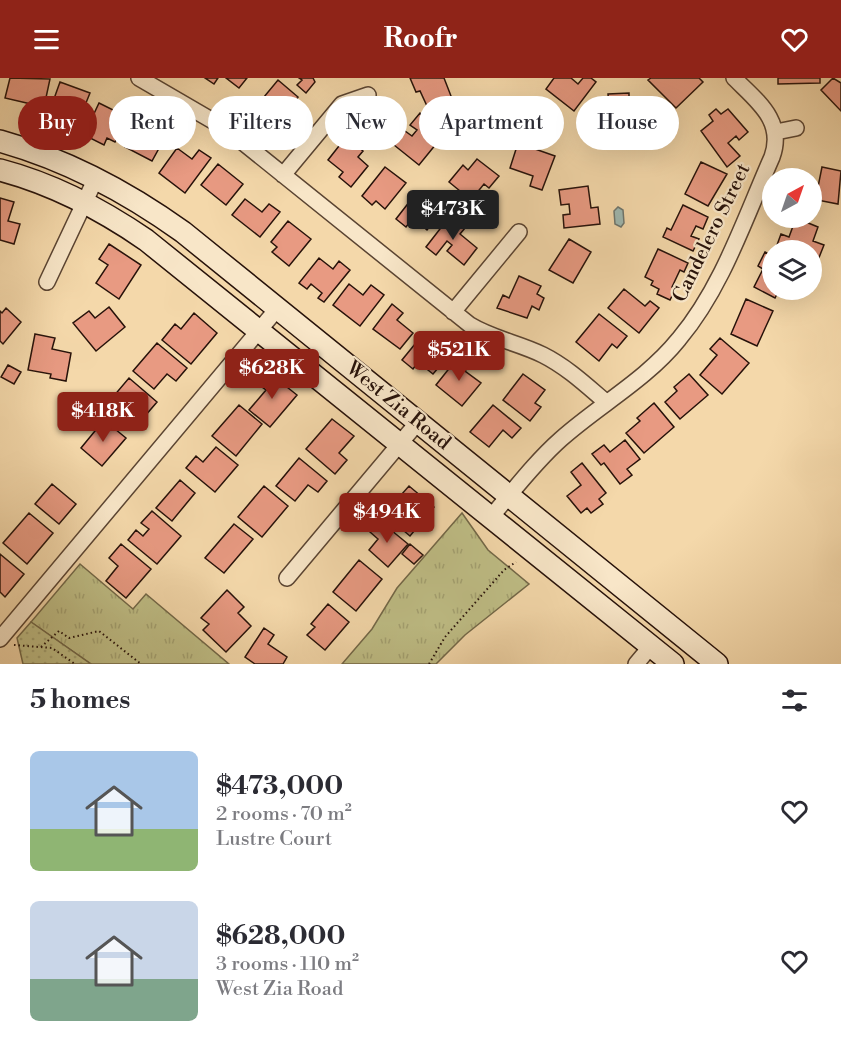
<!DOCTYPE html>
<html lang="en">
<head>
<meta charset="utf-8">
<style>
  :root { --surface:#fff; --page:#f7f7f7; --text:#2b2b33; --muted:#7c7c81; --accent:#8f2418 }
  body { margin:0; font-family:"Libre Bodoni",serif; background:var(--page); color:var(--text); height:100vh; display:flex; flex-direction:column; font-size:22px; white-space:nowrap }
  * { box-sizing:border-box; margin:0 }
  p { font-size:20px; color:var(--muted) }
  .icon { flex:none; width:33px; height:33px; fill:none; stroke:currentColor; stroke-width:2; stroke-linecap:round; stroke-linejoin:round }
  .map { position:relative; height:586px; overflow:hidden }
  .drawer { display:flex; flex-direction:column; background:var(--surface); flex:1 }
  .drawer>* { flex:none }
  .hud { position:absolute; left:18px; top:18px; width:806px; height:54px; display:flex; gap:12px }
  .needle { width:39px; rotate:40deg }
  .controls { position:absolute; left:762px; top:90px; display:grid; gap:12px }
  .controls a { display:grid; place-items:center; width:60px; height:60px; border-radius:50%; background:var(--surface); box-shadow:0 6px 24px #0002; font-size:30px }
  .price { position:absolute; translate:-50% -51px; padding:0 14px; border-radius:6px; background:var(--accent); color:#fff; font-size:20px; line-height:39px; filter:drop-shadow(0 2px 3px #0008) }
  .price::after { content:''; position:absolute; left:50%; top:36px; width:18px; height:14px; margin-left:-9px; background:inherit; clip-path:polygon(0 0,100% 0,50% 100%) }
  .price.on { background:#222; color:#fff }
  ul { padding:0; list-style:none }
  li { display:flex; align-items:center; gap:18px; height:150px; padding:0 30px }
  li span { display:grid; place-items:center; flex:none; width:168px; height:120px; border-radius:9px; color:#555 }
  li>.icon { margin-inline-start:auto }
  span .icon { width:72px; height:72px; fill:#fffc; stroke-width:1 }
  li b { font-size:26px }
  h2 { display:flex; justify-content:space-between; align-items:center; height:72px; padding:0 30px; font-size:26px }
  .tag { padding:0 21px; border-radius:27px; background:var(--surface); box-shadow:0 6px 24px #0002; font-size:21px; line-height:54px }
  .tag.on { background:var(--accent); color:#fff }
  header { display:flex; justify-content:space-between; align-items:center; height:78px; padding:0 30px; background:var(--accent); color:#fff; font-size:27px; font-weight:700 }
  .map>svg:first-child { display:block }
</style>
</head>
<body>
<header><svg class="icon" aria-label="menu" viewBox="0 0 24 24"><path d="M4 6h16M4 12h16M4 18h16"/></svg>Roofr<svg class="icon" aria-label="heart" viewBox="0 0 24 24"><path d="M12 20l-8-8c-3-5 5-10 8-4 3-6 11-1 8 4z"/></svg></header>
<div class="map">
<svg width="841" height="586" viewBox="0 0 841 586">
  <defs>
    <pattern id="grass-tufts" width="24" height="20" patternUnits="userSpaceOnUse" patternTransform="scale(1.5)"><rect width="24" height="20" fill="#bfbe86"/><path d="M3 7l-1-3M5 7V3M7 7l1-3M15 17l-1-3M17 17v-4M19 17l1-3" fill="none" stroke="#a4a272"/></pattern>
    <pattern id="park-dots" width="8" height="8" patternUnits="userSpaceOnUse" patternTransform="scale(1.5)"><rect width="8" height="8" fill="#bfbe86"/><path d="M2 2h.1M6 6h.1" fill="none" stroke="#a4a272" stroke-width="1.8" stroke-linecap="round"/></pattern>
  </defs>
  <rect width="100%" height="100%" fill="#f4d8aa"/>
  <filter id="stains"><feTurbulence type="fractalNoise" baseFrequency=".00333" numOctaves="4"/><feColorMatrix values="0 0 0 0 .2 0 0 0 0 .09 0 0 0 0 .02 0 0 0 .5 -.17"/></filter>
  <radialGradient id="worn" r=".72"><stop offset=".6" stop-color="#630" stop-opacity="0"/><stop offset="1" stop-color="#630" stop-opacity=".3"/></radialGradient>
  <path fill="url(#grass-tufts)" stroke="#736848" stroke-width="1.5" d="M462 435 488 472 529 506 465 557 436 586H342L372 551 397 510Z
    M80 486 133 531 146 516 229 586H91L31 544Z"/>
  <path fill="url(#park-dots)" stroke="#736848" stroke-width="1.5" d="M31 544 91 586H23L17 560Z"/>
  <path fill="#9eb8b1" stroke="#6e766e" stroke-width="1.5" d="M618 129 623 132 624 145 621 149 615 146 614 133Z"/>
  <path fill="#e89a82" stroke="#27120a" stroke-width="1.5" d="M10 0 50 1 44 29 5 20Z
    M205 0H218L214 6Z
    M226 0H247L239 10Z
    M299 0H313L315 4 306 15 297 7 302 2Z
    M410 0H444L451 18 427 28 420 13 416 14Z
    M554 0H571L578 6 583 0H591L596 4 574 33 546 11Z
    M651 0H699L703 4 676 30 648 2Z
    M778 0H820V5L778 6Z
    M833 0 841 5V33L821 12Z
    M278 2 298 19 289 31 293 35 278 53 249 28 254 22 259 25Z
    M60 4 90 15 75 52 49 42 53 33 50 32Z
    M629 15V20L645 19 647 43 628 44V50L611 51 608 16Z
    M99 25 115 33 119 26 131 32 115 64 107 60 104 67 84 57Z
    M716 31 721 36 728 31 748 54 739 62 736 58 728 65 740 78 727 89 701 53 713 43 709 37Z
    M420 35 445 55 419 87 394 67 405 53 412 58 417 52 410 47Z
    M138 45 153 53 157 45 169 52 152 83 125 69Z
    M346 59 363 73 358 79 368 88 351 109 339 99 343 94 328 82Z
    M518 65 555 78 542 112 530 108 533 98 510 90Z
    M177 70 192 81 199 72 211 80 185 115 159 95Z
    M477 81 499 98 489 110 484 106 471 122 449 104 463 87 468 92Z
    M701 84 727 96 708 128 685 116Z
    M218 86 243 106 226 127 201 107Z
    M385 89 406 105 385 131 376 123 372 127 362 118Z
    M822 89 841 93 838 126 812 121V108L818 109Z
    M588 108 591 130 598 129 600 146 564 150 563 137 570 136 569 126 561 127 559 112Z
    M417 114 441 134 427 152 413 140 406 149 396 141Z
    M0 120 14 124 8 143 20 146 14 166 0 162Z
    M245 121 262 134 269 126 280 134 260 159 232 137Z
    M683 127 708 139 703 151 696 148 691 158 699 161 693 173 663 159 667 150 671 152Z
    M450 138 465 150 460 156 477 170 464 187 447 173 452 167 447 163 436 177 426 169Z
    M796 140 818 149 813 163 824 167 818 182 812 180V172H792L777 167 781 156 789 159Z
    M288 143 311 161 289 188 272 174 277 169 271 164Z
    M569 161 591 174 573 205 549 192Z
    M109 166 141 187 119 221 96 205 108 187 99 181Z
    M658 171 688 185 684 194 680 192 672 209 676 210 670 222 657 216 659 211 651 207 653 203 645 199Z
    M765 174 772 178V212H779L775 220 754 209 763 191 758 188Z
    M319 180 333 191 339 183 350 192 324 224 318 220 322 215 311 206 307 211 299 205Z
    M519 198 541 208 537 216 544 220 539 232 532 228 527 240 497 230 503 217 509 220Z
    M349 206 363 217 371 207 384 217 360 248 333 227Z
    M624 211 645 228 650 223 659 230 639 255 608 230Z
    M746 221 773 233 757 268 731 256Z
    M392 226 403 235 397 242 413 255 400 271 373 251Z
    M109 229 125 249 96 273 73 245 89 233 95 240Z
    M6 230 21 244 3 266 0 263V233L2 235Z
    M194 235 217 255 191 286 162 262 175 246 181 251Z
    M599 236 627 258 617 270 612 266 599 283 576 264Z
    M424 255 434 263 431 267 435 270 439 267 450 276 433 296 418 284 413 291 402 282Z
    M35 256 55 260 52 271 71 275 66 303 50 300 51 296 28 292Z
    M720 260 749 285 722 316 700 297 717 277 710 271Z
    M157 265 187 290 176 303 167 296 154 311 133 293Z
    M459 278 470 287 465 293 481 305 462 328 436 307Z
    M8 287 21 294 14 306 1 299Z
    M268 294 297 317 270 349 249 332 266 312 258 306Z
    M523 296 545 312 535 325 541 329 530 343 503 322Z
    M689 296 708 317 680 341 665 324 677 313 674 309Z
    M129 300 157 324 145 338 136 331 124 345 100 325 109 315 113 319Z
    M654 325 674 349 644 375 626 355 640 343 637 340Z
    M239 327 262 346 236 378 212 358Z
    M493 327 521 350 512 360 503 352 489 369 470 354Z
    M332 341 354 358 339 375 347 382 335 396 306 371Z
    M104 342 126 360 102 388 81 370Z
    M625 362 640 381 627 391 632 397 620 406 604 385 601 387 592 376 604 367 610 374Z
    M216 369 238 387 215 414 186 390 196 378 203 384Z
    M299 380 327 403 318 414 308 407 295 423 276 408Z
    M582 385 606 415 599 421 603 426 591 435 587 430 581 435 567 418 581 407 571 394Z
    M180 402 195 415 172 443 156 430Z
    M52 406 76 426 59 446 35 426Z
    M264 408 288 428 262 459 238 439Z
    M409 408 434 429 410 458 391 442 408 422 401 417Z
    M152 433 181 458 157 486 128 462 136 452 143 458 149 451 141 445Z
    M29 435 53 455 27 486 3 465Z
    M380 443 408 466 388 489 369 472 378 461 370 454Z
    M234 446 253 461 224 495 205 480Z
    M121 466 151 491 126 520 106 503 118 488 109 480Z
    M410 466 423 477 414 486 402 476Z
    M0 476 24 496 5 519 0 514Z
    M359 482 382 501 356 533 333 514Z
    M227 512 244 529 238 535 251 548 226 574 203 552 209 546 201 540Z
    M328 526 349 544 325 572 307 557 315 549 311 546Z
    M264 550 274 557 268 566 287 579 283 586H255L245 579Z"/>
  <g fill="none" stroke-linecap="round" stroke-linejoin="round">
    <defs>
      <path id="street" d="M139 0 225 50 470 247C493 261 519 265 543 277 567 289 587 308 607 325
        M776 54 796 50
        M283 97 342 26 368 17
        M47 204 96 100
        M453 234 519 154
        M491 439C514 412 535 384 561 361 599 327 646 302 679 261 722 210 745 140 772 79 785 43 757 23 734 0
        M287 500 418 344
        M0 561 277 231
        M636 586 651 568"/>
      <path id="secondary" d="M0 63C68 82 126 113 183 154L717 586
        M0 92C53 106 101 131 146 162L673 586"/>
    </defs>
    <use href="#street" stroke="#5a4432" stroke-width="18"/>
    <use href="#secondary" stroke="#27120a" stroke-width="24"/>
    <path stroke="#27120a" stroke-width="2" stroke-dasharray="1.5 3" stroke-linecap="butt" d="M14 567 52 570 75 586
      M41 569 59 553 69 560 99 553 141 586
      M429 586 445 559 504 492 516 484"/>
    <use href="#street" stroke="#f8e6c8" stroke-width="15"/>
    <use href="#secondary" stroke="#f8e6c8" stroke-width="21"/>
  </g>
  <g text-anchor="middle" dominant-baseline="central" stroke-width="4.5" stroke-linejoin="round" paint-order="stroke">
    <g font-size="20" fill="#27120a" stroke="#f8e6c8">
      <text transform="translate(712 155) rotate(-64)">Candelero Street</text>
      <text transform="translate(398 328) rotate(39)">West Zia Road</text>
    </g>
  </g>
  <rect width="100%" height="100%" filter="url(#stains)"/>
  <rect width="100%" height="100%" fill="url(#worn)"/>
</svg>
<div class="controls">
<a><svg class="needle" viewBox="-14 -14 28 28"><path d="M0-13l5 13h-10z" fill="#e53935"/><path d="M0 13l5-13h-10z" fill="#7c7c81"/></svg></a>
<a><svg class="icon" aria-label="layers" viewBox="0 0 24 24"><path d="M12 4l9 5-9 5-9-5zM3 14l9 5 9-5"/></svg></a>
</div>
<b class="price on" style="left:453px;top:163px">$473K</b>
<b class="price" style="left:459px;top:304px">$521K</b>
<b class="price" style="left:272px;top:322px">$628K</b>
<b class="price" style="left:103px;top:365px">$418K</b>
<b class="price" style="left:387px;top:466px">$494K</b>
<div class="hud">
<a class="tag on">Buy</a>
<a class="tag">Rent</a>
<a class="tag">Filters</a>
<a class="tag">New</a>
<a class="tag">Apartment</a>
<a class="tag">House</a>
</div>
</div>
<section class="drawer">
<h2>5 homes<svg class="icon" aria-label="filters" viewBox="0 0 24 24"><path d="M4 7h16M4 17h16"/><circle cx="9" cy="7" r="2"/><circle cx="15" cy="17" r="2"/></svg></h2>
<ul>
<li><span style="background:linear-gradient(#a9c7e8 65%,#8fb573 0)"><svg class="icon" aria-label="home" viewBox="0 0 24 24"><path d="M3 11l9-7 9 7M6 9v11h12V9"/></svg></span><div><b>$473,000</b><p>2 rooms · 70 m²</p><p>Lustre Court</p></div><svg class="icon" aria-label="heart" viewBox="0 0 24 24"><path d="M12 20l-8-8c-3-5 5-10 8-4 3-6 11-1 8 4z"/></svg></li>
<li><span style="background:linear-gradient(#c9d6e8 65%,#7fa58c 0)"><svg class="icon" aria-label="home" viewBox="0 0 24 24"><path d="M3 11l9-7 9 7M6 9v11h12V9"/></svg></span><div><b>$628,000</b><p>3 rooms · 110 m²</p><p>West Zia Road</p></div><svg class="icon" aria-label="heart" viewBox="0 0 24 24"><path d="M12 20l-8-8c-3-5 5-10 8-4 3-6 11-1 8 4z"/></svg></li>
</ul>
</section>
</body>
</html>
